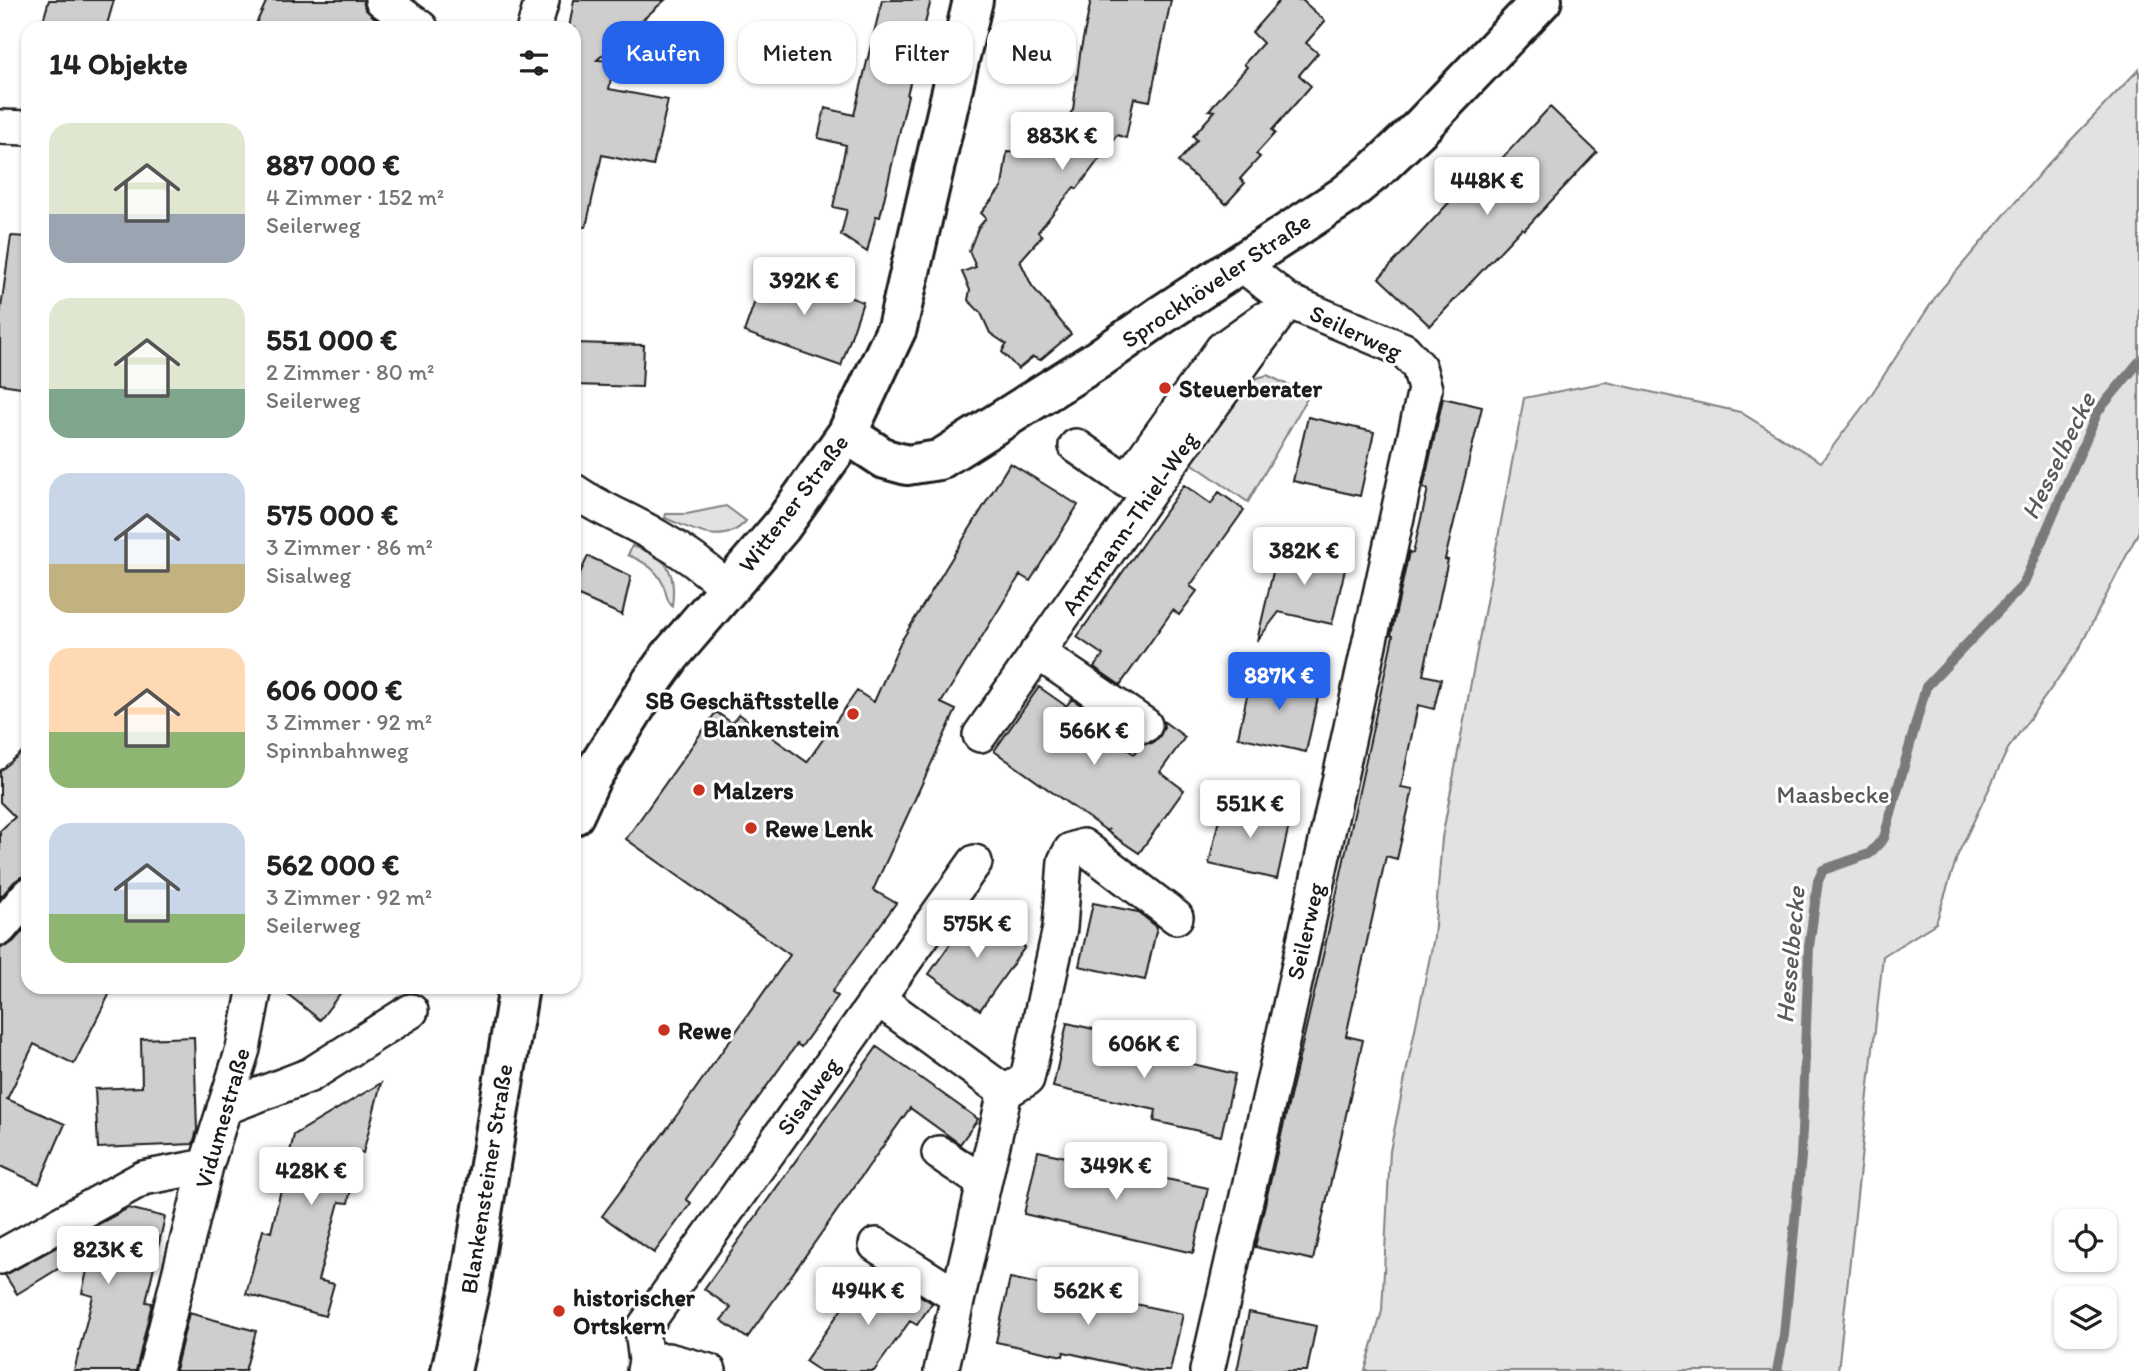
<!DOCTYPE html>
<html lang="de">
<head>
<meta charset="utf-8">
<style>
  :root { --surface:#fff; --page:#f6f6f6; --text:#222; --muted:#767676; --accent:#2563eb }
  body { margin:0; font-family:Itim,sans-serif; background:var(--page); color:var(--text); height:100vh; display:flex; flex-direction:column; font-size:26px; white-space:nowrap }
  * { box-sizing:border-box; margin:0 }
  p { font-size:23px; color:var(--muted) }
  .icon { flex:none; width:38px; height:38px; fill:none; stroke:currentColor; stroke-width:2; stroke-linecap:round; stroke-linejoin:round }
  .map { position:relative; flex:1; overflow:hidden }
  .side { position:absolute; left:21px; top:21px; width:560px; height:973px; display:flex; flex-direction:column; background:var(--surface); border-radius:21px; box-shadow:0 2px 5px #0004 }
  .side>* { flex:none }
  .hud { position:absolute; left:602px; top:21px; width:665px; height:63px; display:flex; gap:14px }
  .controls { position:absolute; left:2054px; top:1209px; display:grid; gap:14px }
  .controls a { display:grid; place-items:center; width:63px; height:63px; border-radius:14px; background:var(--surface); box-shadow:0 2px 5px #0004; font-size:35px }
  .price { position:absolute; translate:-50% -60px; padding:0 16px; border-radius:7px; background:#fff; color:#222; font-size:23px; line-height:46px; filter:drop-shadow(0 2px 4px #0008) }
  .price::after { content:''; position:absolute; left:50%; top:42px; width:21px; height:16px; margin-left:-10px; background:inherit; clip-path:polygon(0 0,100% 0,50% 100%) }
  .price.current { background:var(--accent); color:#fff }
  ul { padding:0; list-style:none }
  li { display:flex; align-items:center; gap:21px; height:175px; padding:0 28px }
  li span { display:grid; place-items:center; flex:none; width:196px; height:140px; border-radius:21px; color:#555 }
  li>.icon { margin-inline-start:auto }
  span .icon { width:84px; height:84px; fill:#fffc; stroke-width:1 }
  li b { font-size:30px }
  h2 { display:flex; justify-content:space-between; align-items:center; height:84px; padding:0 28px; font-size:30px }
  .tag { padding:0 24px; border-radius:21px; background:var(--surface); box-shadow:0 2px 5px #0004; font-size:24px; line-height:63px }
  .tag.current { background:var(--accent); color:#fff }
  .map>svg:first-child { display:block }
</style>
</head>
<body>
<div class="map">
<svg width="2139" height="1371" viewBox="0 0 2139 1371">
  <rect width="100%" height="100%" fill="#fff"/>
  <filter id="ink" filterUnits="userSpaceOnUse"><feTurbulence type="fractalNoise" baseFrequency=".0143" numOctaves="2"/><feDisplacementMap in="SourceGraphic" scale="14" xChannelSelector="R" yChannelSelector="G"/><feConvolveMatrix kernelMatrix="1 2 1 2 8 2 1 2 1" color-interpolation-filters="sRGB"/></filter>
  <g filter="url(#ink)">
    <path fill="#e2e2e2" stroke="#7f7f7f" stroke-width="2" d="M2139 69V531L2079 649 2008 749 1958 854 1936 923 1883 956 1838 1371H1365L1382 1311 1390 1151 1434 937 1442 838 1524 398 1606 382 1740 412 1821 462 1867 401 1938 293 2047 165Z
      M1267 375 1309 395 1248 502 1190 462 1250 380Z
      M726 506 746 521C722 548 692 529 665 518L666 514H687Z
      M632 546C666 556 677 569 672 606 667 601 667 597 665 590 660 571 645 562 628 555Z"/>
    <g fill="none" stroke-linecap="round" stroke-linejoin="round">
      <path stroke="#7a7a7a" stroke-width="10" d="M1777 1371 1784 1335 1801 1157 1809 947 1818 881 1823 870 1869 854 1884 838 1926 687 2023 585 2098 411 2139 362"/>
    </g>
    <path fill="#cecece" stroke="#1c1c1c" stroke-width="2" d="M49 0H114L106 28H41Z
      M267 0H363L365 9 376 19 373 28H254Z
      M574 0H665L597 60 614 61 609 89 668 100 653 166 602 155 586 227 574 226V28H569Z
      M882 0H931L907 95H908L880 217 876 216 867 252 841 235 847 210 833 207 846 145 818 138 825 108 854 115Z
      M1091 0H1171L1150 101 1134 98 1126 138 1117 135 1077 189 1074 187 1038 232 1042 236 1020 261 1032 286 1071 334 1040 360 1033 357 1018 369 1002 352 1006 344 990 333 981 313 968 300 970 290 962 272 976 267 969 251 978 228 986 218 981 213 1002 187 1007 152 1043 153 1049 140 1073 110 1080 54Z
      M1280 0H1302L1325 21 1306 43 1318 53 1299 75 1311 86 1272 130 1275 133 1256 154 1260 157 1240 179 1245 183 1226 204 1178 162 1197 140 1193 136 1215 111 1209 110 1247 67 1244 64 1263 43 1252 32Z
      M1550 107 1597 152 1524 230 1522 228 1430 326 1379 278 1456 195 1462 201Z
      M11 236 28 237V388L0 384V315Z
      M767 267 863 302 841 366 744 332Z
      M574 343 644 345 642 387 574 385Z
      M1443 398 1482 407 1445 559 1448 560 1423 675 1441 679 1434 709 1418 705 1401 787 1413 789 1397 859 1386 856 1346 1036 1363 1040 1313 1260 1255 1247 1324 951 1393 636 1391 635 1409 552 1413 553 1428 489 1423 488Z
      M1308 417 1374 432 1360 496 1293 481Z
      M1010 463 1078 505 1030 581 1020 575 941 703 956 710 873 890 896 903 832 992 838 996 801 1047 797 1044 686 1199 691 1203 654 1253 602 1216 680 1111 790 955 626 839 716 712 732 723 739 714 807 762 857 691 874 702 900 643Z
      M1184 485 1211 504 1219 492 1244 510 1190 586 1197 591 1179 615 1173 610 1120 685 1094 667 1103 655 1077 637Z
      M1279 546 1347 561 1332 624 1279 612 1257 641Z
      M588 556 631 576 622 615 574 594V586Z
      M1252 673 1320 688 1306 752 1238 737Z
      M1039 687 1066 706 1072 699 1097 716 1092 724 1134 754 1142 744 1153 743 1160 736 1164 727 1163 721 1185 737 1160 772 1184 790 1139 853 1108 832 1109 829 1107 831 994 751Z
      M28 747V876L21 877 14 882 0 898V831L15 817 0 802V771Z
      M1223 801 1291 816 1277 879 1209 864Z
      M1093 903 1138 912 1157 927 1145 980 1079 966Z
      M974 910 1025 947 980 1010 929 974Z
      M28 925V987H113L74 1064 34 1044 7 1099 65 1124 39 1184 0 1166V947L7 946 14 941Z
      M279 987H345L320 1020Z
      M1067 1023 1133 1038 1130 1049 1235 1074 1221 1136 1154 1121 1156 1110 1053 1087Z
      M194 1037 197 1130 193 1144 98 1148 95 1089 142 1087 141 1039Z
      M877 1047 978 1119 960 1144 910 1108 747 1338 721 1320 731 1308 704 1289Z
      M381 1083 363 1153 359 1152 348 1203 339 1202 318 1280 334 1284 325 1316 246 1294 263 1230 271 1232 294 1135Z
      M1038 1151 1208 1188 1193 1253 1024 1214Z
      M128 1208 165 1217 146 1302 152 1303 136 1371H74L93 1296 82 1293 92 1248 17 1294 5 1275Z
      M879 1270 932 1303 917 1325 910 1321 874 1371H820L805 1361 850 1297 856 1301Z
      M1010 1278 1183 1314 1170 1371H1148L1064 1352 1063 1356 996 1342Z
      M1249 1312 1316 1326 1307 1371H1237Z
      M189 1313 256 1331 245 1371H175Z"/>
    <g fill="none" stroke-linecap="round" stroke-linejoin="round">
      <defs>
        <path id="street" d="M382 0 421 28
          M534 28 542 0
          M0 127 28 128
          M1076 446 1127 481 1222 349 1264 319
          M574 491C601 510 628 519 656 536 683 551 705 567 727 588
          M1037 652 1145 725
          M980 735 1153 487 1288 301
          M0 928 28 895
          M878 999 1005 1092
          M224 1108 310 1075 411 1011
          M939 1153 984 1183
          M876 1245 958 1297
          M0 1257 143 1178 206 1166
          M646 1361 668 1360 709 1371
          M155 1371 206 1166 243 1049 255 987
          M644 1371 646 1361 642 1330 975 862
          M941 1371 1005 1092 1027 1079 1060 928 1065 861 1071 850 1083 846 1176 917
          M1207 1371 1277 1065 1425 389 1419 367 1404 350 1288 301 1240 263"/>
        <path id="secondary" d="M847 434 885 459 907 465 939 460 1097 360 1160 316 1344 196 1377 169 1421 127 1542 0
          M574 815 591 778 650 684 671 655 781 527 847 434 897 328 973 0
          M451 1371 470 1287 519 987"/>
      </defs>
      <use href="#street" stroke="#1c1c1c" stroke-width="38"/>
      <use href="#secondary" stroke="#1c1c1c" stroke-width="44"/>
      <use href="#street" stroke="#fff" stroke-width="33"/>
      <use href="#secondary" stroke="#fff" stroke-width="38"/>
    </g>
  </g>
  <g fill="#c8321e" stroke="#fff" stroke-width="2.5">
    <circle cx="1165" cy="388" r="7"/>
    <circle cx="853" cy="714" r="7"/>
    <circle cx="699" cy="790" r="7"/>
    <circle cx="751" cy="828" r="7"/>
    <circle cx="664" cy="1030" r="7"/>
    <circle cx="559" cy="1311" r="7"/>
  </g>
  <g text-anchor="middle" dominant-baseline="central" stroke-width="6" stroke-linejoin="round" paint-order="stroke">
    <g font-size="24" fill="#1c1c1c" stroke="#fff">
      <text transform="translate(1216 280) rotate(-34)">Sprockhöveler Straße</text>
      <text transform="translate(1356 332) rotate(25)">Seilerweg</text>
      <text transform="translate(793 503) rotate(-53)">Wittener Straße</text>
      <text transform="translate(1129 523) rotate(-55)">Amtmann-Thiel-Weg</text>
      <text transform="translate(1305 931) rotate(-77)">Seilerweg</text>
      <text transform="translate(808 1096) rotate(-54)">Sisalweg</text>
      <text transform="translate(222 1118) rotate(-74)">Vidumestraße</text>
      <text transform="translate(486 1179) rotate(-81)">Blankensteiner Straße</text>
    </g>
    <g font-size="24" font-weight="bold" fill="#1c1c1c" stroke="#fff" text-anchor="start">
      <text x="1179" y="388">Steuerberater</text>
      <text x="839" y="700" text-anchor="end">SB Geschäftsstelle<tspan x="839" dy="28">Blankenstein</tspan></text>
      <text x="713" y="790">Malzers</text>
      <text x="765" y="828">Rewe Lenk</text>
      <text x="678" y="1030">Rewe</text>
      <text x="573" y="1297">historischer<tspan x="573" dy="28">Ortskern</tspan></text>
    </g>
    <g font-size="24" fill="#575757" stroke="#fff">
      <text x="1833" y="794">Maasbecke</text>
    </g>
    <g font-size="26" font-style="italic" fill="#5a5a5a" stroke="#fff">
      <text transform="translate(2058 456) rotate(-64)">Hesselbecke</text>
      <text transform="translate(1790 955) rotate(-85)">Hesselbecke</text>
    </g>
  </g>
</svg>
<div class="controls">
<a><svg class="icon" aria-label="locate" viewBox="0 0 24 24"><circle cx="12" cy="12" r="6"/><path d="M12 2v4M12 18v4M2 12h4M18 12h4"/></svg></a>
<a><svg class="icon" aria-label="layers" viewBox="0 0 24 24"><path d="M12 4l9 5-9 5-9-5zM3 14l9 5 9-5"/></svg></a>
</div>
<b class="price" style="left:1062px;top:172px">883K €</b>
<b class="price" style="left:1487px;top:217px">448K €</b>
<b class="price" style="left:804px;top:317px">392K €</b>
<b class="price" style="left:1304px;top:587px">382K €</b>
<b class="price current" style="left:1279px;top:712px">887K €</b>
<b class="price" style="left:1094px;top:767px">566K €</b>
<b class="price" style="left:1250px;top:840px">551K €</b>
<b class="price" style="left:977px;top:960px">575K €</b>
<b class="price" style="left:1144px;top:1080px">606K €</b>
<b class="price" style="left:1116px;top:1202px">349K €</b>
<b class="price" style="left:311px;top:1207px">428K €</b>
<b class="price" style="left:108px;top:1286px">823K €</b>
<b class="price" style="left:868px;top:1327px">494K €</b>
<b class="price" style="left:1088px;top:1327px">562K €</b>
<div class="hud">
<a class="tag current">Kaufen</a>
<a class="tag">Mieten</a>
<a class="tag">Filter</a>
<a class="tag">Neu</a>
</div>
<section class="side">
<h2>14 Objekte<svg class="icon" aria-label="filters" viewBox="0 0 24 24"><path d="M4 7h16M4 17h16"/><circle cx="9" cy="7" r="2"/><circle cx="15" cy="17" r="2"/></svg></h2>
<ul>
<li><span style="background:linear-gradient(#dfe7d0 65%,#9aa5b1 0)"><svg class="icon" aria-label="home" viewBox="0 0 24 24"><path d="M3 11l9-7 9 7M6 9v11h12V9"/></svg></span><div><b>887 000 €</b><p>4 Zimmer · 152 m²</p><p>Seilerweg</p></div></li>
<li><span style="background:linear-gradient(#dfe7d0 65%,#7fa58c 0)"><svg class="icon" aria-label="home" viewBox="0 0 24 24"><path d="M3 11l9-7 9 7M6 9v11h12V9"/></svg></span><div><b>551 000 €</b><p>2 Zimmer · 80 m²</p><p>Seilerweg</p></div></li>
<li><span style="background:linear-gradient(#c9d6e8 65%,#c2b280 0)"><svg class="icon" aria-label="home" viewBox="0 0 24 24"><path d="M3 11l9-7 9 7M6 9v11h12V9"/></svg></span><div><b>575 000 €</b><p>3 Zimmer · 86 m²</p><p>Sisalweg</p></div></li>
<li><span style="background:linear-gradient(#ffd9b3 60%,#8fb573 0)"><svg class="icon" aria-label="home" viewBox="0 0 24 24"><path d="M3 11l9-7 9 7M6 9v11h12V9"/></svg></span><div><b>606 000 €</b><p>3 Zimmer · 92 m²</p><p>Spinnbahnweg</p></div></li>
<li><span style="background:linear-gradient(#c9d6e8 65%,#8fb573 0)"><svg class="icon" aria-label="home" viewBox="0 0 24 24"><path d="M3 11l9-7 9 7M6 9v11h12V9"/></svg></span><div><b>562 000 €</b><p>3 Zimmer · 92 m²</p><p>Seilerweg</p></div></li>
</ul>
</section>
</div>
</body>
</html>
